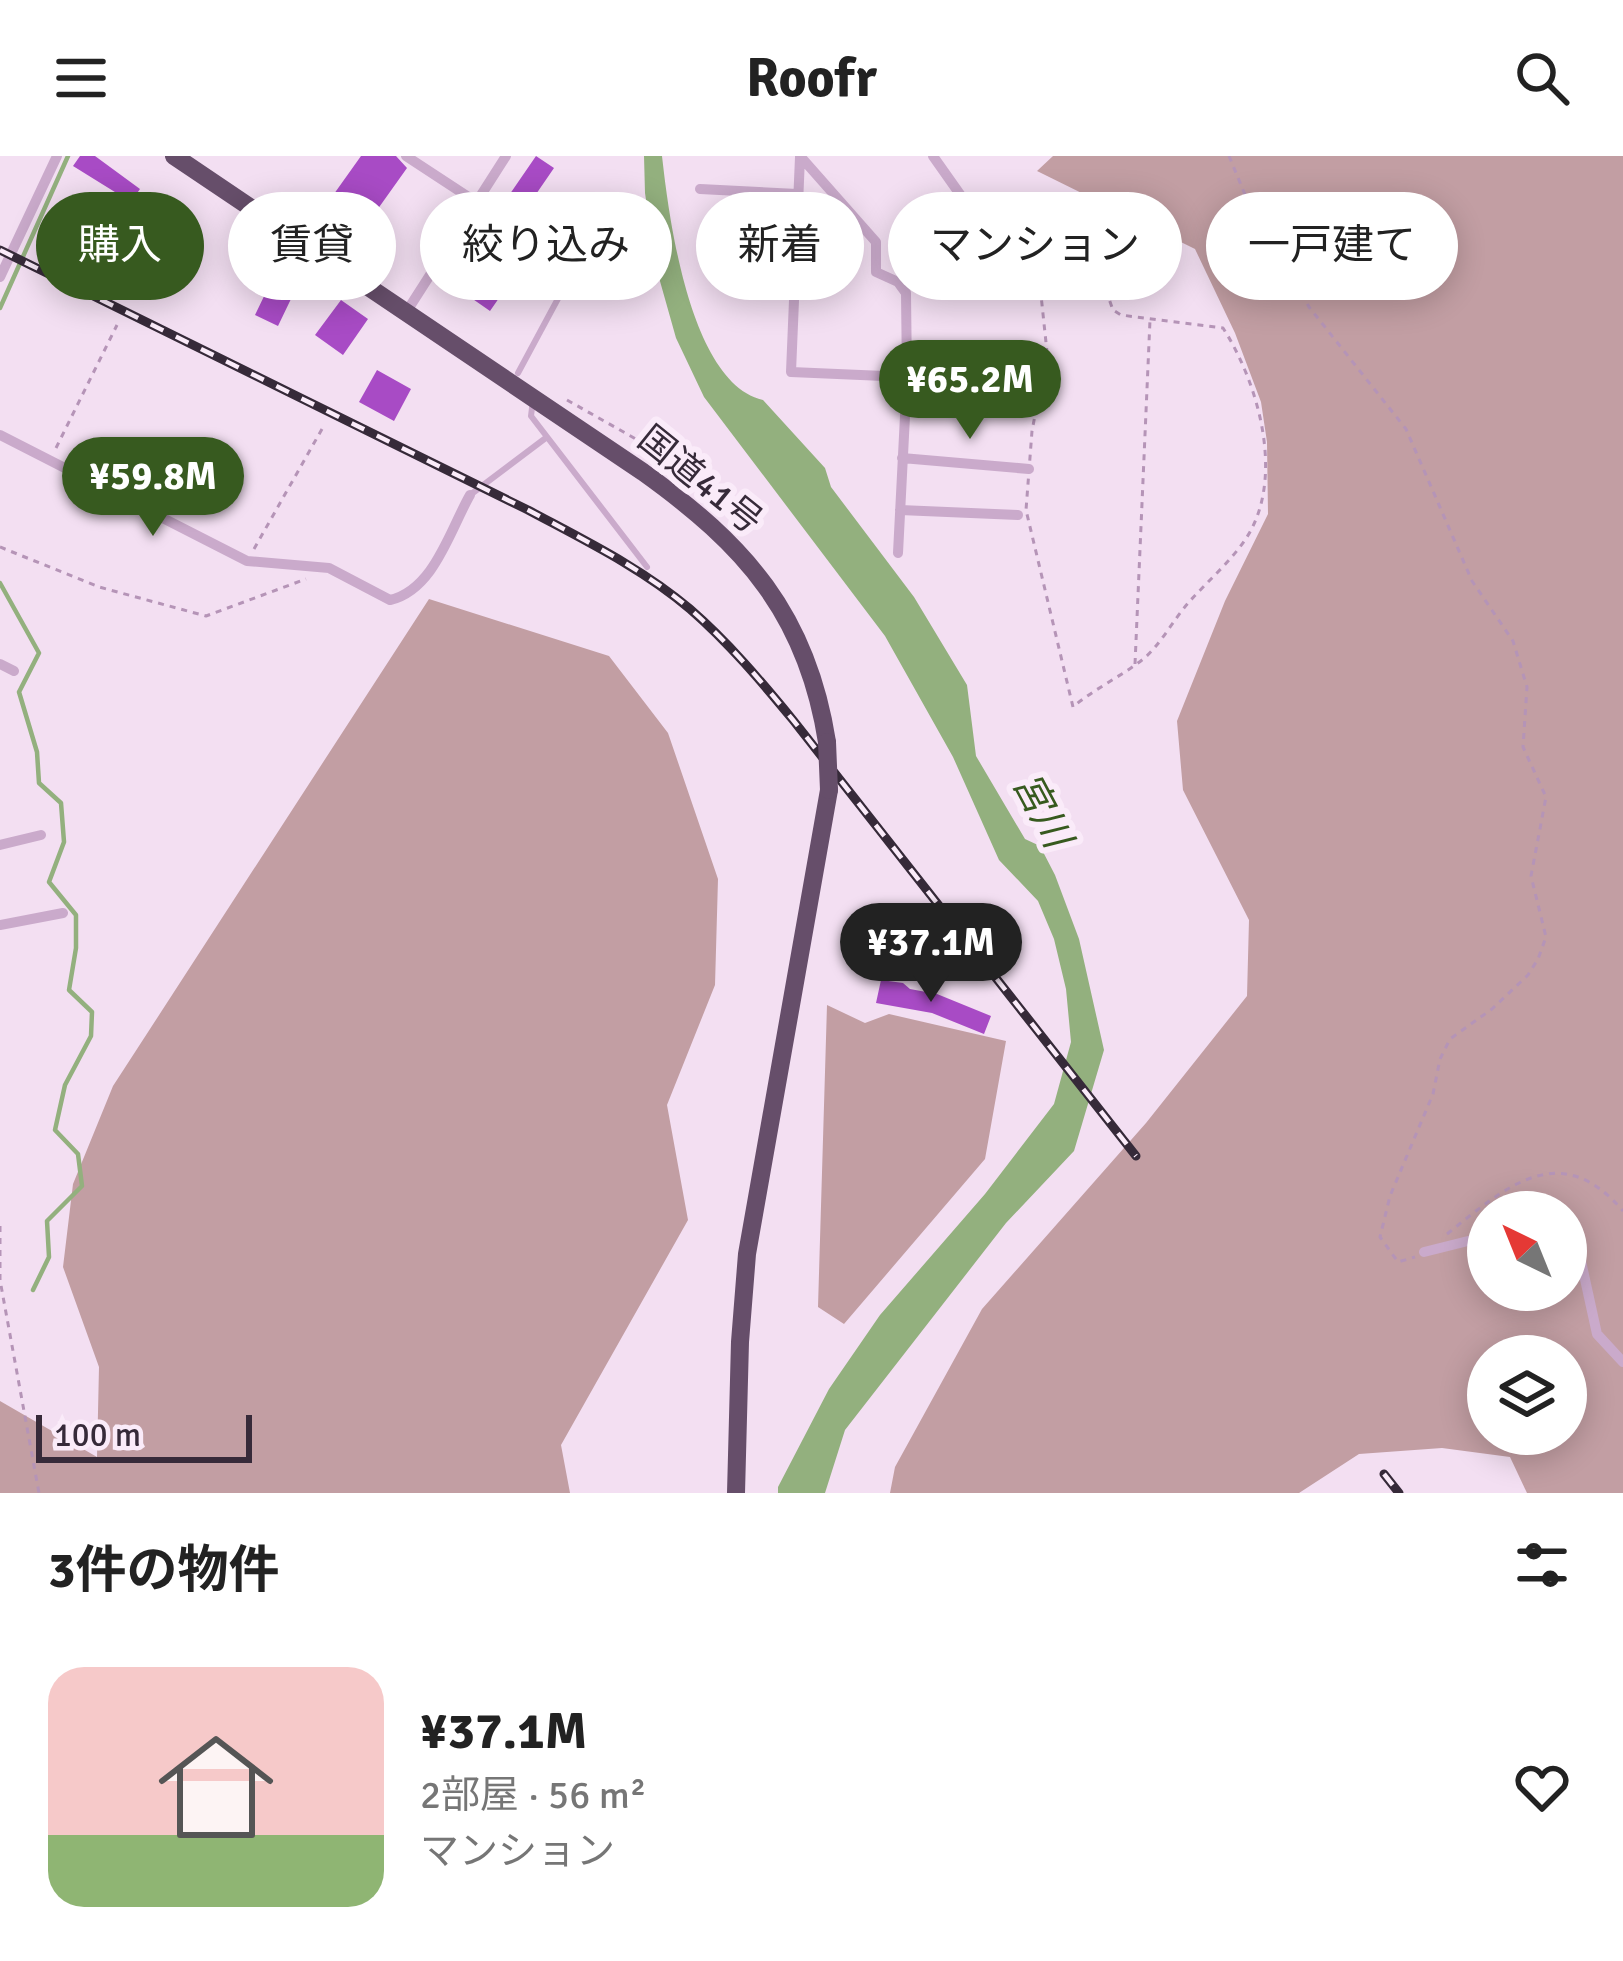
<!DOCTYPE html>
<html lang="ja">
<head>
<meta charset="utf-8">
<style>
  :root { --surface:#fff; --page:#f6f6f6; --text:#222; --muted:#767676; --accent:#375a1f }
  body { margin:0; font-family:Signika,"Noto Sans JP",sans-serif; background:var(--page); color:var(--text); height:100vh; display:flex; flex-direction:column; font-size:45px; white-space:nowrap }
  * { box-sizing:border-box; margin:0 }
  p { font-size:39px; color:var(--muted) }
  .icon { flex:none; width:66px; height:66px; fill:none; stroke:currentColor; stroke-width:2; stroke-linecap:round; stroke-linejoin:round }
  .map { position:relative; height:1337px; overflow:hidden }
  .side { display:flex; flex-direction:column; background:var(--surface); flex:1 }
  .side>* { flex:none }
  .guide { position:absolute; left:36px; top:36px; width:1551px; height:108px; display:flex; gap:24px }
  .needle { width:78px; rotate:317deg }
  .controls { position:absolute; left:1467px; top:1035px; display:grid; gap:24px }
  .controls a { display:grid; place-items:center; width:120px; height:120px; border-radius:50%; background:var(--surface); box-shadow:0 6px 30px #0003; font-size:60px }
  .scale { position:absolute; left:36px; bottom:30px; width:216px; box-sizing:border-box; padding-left:12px; border:6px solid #362a39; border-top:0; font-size:33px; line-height:42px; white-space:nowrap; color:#362a39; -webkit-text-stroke:9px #faebf9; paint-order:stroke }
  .price { position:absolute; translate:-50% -102px; padding:0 27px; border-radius:42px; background:var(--accent); color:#fff; font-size:39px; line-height:78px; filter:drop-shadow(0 3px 6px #0008) }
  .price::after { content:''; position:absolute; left:50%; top:72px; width:36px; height:27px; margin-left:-18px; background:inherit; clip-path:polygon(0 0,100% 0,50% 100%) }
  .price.active { background:#222; color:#fff }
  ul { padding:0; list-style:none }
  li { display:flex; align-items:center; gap:36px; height:300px; padding:0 48px }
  li span { display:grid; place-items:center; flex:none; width:336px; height:240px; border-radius:36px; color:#555 }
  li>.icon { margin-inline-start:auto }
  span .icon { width:144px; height:144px; fill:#fffc; stroke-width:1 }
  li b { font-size:51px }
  h2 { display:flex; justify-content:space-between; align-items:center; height:144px; padding:0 48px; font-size:51px }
  .tag { padding:0 42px; border-radius:54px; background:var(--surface); box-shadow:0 6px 30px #0003; font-size:42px; line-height:108px }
  .tag.active { background:var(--accent); color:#fff }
  header { display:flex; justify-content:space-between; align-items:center; height:156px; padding:0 48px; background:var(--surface); font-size:54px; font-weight:700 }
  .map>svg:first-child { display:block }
</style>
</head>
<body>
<header><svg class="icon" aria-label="menu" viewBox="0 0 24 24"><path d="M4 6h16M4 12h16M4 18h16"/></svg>Roofr<svg class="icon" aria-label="search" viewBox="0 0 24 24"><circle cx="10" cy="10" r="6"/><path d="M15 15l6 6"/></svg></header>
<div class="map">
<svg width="1623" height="1337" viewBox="0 0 1623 1337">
  <rect width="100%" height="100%" fill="#f3dff2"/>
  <path fill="#c29ea3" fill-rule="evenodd" d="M1053 0H1623V1337H1527L1510 1301 1442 1292 1359 1298 1299 1337H890L895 1311 982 1153 1146 967 1247 840 1249 764 1183 634 1177 565 1225 445 1268 358 1267 286 1261 246 1235 177 1195 93 1037 15ZM1488 1056H1566V1134H1488ZM1488 1200H1566V1278H1488Z
    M429 443 609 500 668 577 718 723 715 829 667 949 688 1064 561 1289 570 1337H0V1245L97 1301 99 1211 63 1111 73 1028 113 930Z
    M827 849 865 867 889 858 1006 885 985 1003 844 1168 818 1151Z"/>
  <path fill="#93b07e" d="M644 0H662C669 62 690 227 763 244L825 312 831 331 914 441 967 529 976 600 1025 683 1040 690 1055 719 1079 783 1104 894 1074 995 1006 1067 845 1274 825 1337H778V1331L829 1233 880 1159 985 1038 1054 948 1071 886 1066 833 1054 783 1038 745 999 704 953 601 885 480 704 241 676 182 656 111 645 37Z"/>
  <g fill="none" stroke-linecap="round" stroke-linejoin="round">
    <path stroke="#93b07e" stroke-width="4.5" d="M0 152 68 0
      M0 427 39 497 19 536 37 596 39 627 61 647 64 686 49 726 76 759V792L69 834 92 856 91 880 65 929 55 974 78 998 82 1030 47 1065 49 1101 33 1134"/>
  </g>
  <path fill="#a84bc5" d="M80 0H95L140 33 131 46 73 10Z
    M361 0H396L407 12 350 92 314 66Z
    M536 0 554 12 519 63 501 51Z
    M477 98 513 122 490 155 454 130Z
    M279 109 302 120 278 170 255 159Z
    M341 144 368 163 343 199 315 179Z
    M377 214 411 233 394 265 359 246Z
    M881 824 903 827 910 833 937 838 991 860 984 878 932 857 876 847Z"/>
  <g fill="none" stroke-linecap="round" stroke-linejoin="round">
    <path stroke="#b594b7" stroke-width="3" stroke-dasharray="6 6" stroke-linecap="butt" d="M1229 0 1246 41 1268 70 1309 151 1406 273 1472 425 1513 485 1527 531 1523 591 1546 641 1531 720 1546 781 1538 803 1528 819 1492 853 1450 883 1440 903 1433 938 1390 1040 1380 1081 1398 1106 1415 1101
      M976 61H983L1051 102 1099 115 1113 154 1121 159 1223 172C1259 228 1286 324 1245 384 1230 406 1207 426 1189 446 1173 464 1160 490 1142 504 1120 521 1094 533 1073 551L1026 354 1032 275 1047 196 1041 139 1027 106Z
      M567 244 650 291
      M56 292 117 169
      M0 391 99 431 206 460 306 423
      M254 393 322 273
      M1135 508 1150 164
      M0 1070V1124L39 1337
      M1447 1078C1506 1031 1560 981 1623 1055"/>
    <path stroke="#caaacb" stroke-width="6" d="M518 217 575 111
      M533 244 531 260 647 411
      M470 339 547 281"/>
    <path stroke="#caaacb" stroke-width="10" d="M406 0 575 111
      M800 0 876 86V116L898 126 906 137 907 221 898 397
      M933 0 976 61
      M800 1 791 216 907 221
      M700 33 797 38
      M0 121 57 0
      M407 155 506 0
      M0 279 247 405 329 412 390 444C434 434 450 374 470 339
      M902 302 1029 313
      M900 354 1018 359
      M0 508 14 515
      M0 689 41 679
      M0 769 63 757
      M1566 1082 1579 1096 1597 1178 1623 1206
      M1424 1096 1488 1080"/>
    <path stroke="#664e6a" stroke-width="18" d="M174 0 643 316C745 389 807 458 827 586
      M736 1337 740 1186 747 1098 829 634"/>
    <defs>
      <path id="rail" d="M0 94 528 354C584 384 642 412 690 453 728 486 761 525 793 564L1136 1000
        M1384 1318 1399 1337"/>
    </defs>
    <use href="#rail" stroke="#362a39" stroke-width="9"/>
    <use href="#rail" stroke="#faebf9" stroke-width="4.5" stroke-dasharray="14" stroke-linecap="butt"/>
    <path stroke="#664e6a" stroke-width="18" d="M827 586 829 634"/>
  </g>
  <g text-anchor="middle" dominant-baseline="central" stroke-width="12" stroke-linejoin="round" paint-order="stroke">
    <g font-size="36" fill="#362a39" stroke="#faebf9">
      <text transform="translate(700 324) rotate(39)">国道41号</text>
    </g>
    <g font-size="39" font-style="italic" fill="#375a1f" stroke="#faebf9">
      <text transform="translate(1042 654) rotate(62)">宮川</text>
    </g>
  </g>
</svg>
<div class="controls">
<a><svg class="needle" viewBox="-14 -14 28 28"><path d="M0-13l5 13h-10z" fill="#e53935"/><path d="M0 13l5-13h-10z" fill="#767676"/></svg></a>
<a><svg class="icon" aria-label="layers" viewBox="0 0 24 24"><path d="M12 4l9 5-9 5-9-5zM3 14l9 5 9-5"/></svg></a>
</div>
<div class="scale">100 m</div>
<b class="price" style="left:970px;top:286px">¥65.2M</b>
<b class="price" style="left:153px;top:383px">¥59.8M</b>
<b class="price active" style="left:931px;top:849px">¥37.1M</b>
<div class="guide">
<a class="tag active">購入</a>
<a class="tag">賃貸</a>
<a class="tag">絞り込み</a>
<a class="tag">新着</a>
<a class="tag">マンション</a>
<a class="tag">一戸建て</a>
</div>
</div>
<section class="side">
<h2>3件の物件<svg class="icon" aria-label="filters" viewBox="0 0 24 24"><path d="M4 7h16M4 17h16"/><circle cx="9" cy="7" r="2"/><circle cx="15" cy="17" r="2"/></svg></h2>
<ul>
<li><span style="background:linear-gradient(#f6c9c9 70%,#8fb573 0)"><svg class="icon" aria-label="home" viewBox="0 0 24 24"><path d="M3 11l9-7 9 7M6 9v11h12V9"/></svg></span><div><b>¥37.1M</b><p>2部屋 · 56 m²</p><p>マンション</p></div><svg class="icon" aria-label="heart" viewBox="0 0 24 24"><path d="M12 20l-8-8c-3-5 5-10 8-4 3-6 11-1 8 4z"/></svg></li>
</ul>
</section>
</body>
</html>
